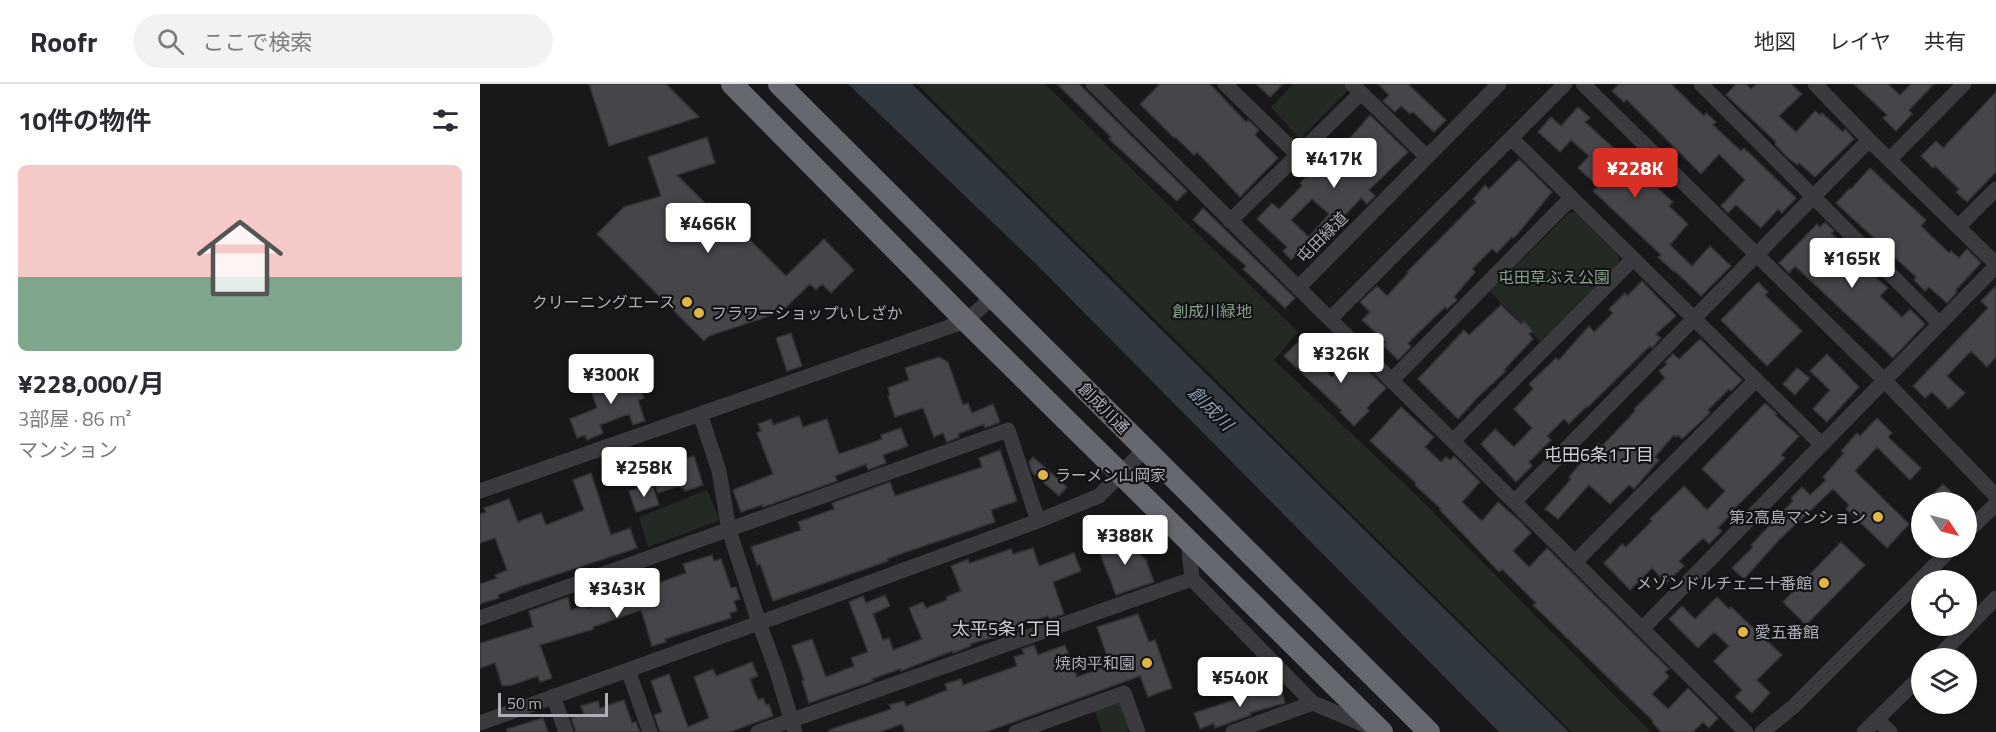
<!DOCTYPE html>
<html lang="ja">
<head>
<meta charset="utf-8">
<style>
  :root { --surface:#fff; --page:#f2f2f3; --text:#2b2b33; --muted:#7c7c81; --line:#e1e1e2; --accent:#d93025 }
  body { margin:0; font-family:"Titillium Web","Noto Sans JP",sans-serif; background:var(--page); color:var(--text); height:100vh; display:flex; flex-direction:column; font-size:22px; white-space:nowrap }
  * { box-sizing:border-box; margin:0 }
  p { font-size:20px; color:var(--muted) }
  .icon { flex:none; width:33px; height:33px; fill:none; stroke:currentColor; stroke-width:2; stroke-linecap:round; stroke-linejoin:round }
  .map { position:relative; flex:1; overflow:hidden }
  .details { display:flex; flex-direction:column; background:var(--surface); width:480px }
  .details>* { flex:none }
  .needle { width:39px; rotate:125deg }
  .fabs { position:absolute; left:1431px; top:408px; display:grid; gap:12px }
  .fabs a { display:grid; place-items:center; width:66px; height:66px; border-radius:50%; background:var(--surface); box-shadow:0 2px 4px #0004; font-size:30px }
  .scale { position:absolute; left:18px; bottom:15px; width:110px; box-sizing:border-box; padding-left:6px; border:3px solid #acafb8; border-top:0; font-size:16px; line-height:21px; white-space:nowrap; color:#acafb8; -webkit-text-stroke:4px #131315; paint-order:stroke }
  .price { position:absolute; translate:-50% -51px; padding:0 14px; border-radius:6px; background:#fff; color:#222; font-size:20px; line-height:39px; filter:drop-shadow(0 2px 3px #0008) }
  .price::after { content:''; position:absolute; left:50%; top:36px; width:18px; height:14px; margin-left:-9px; background:inherit; clip-path:polygon(0 0,100% 0,50% 100%) }
  .price.on { background:var(--accent); color:#fff }
  ul { padding:0; list-style:none }
  li { display:grid; align-content:center; gap:12px; height:318px; padding:0 18px }
  li+li { border-top:2px solid var(--line) }
  li span { display:grid; place-items:center; height:186px; border-radius:9px; color:#555 }
  li>.icon { margin-inline-start:auto }
  span .icon { width:108px; height:108px; fill:#fffc; stroke-width:1 }
  li b { font-size:26px }
  h2 { display:flex; justify-content:space-between; align-items:center; height:72px; padding:0 18px; font-size:26px }
  header { display:flex; align-items:center; gap:36px; box-sizing:border-box; height:84px; padding:0 30px; background:var(--surface); border-bottom:2px solid var(--line) }
  header strong { font-size:28px }
  nav { display:flex; gap:33px; margin-inline-start:auto; font-size:21px }
  .search { width:420px; height:54px; background:var(--page); display:flex; align-items:center; gap:15px; box-sizing:border-box; padding:0 21px; border-radius:33px; color:var(--muted); font-size:22px }
  main { display:flex; flex:1; min-height:0 }
  .map>svg:first-child { display:block }
</style>
</head>
<body>
<header>
<strong>Roofr</strong>
<div class="search"><svg class="icon" aria-label="search" viewBox="0 0 24 24"><circle cx="10" cy="10" r="6"/><path d="M15 15l6 6"/></svg>ここで検索</div>
<nav><a>地図</a><a>レイヤ</a><a>共有</a></nav>
</header>
<main>
<section class="details">
<h2>10件の物件<svg class="icon" aria-label="filters" viewBox="0 0 24 24"><path d="M4 7h16M4 17h16"/><circle cx="9" cy="7" r="2"/><circle cx="15" cy="17" r="2"/></svg></h2>
<ul>
<li><span style="background:linear-gradient(#f6c9c9 60%,#7fa58c 0)"><svg class="icon" aria-label="home" viewBox="0 0 24 24"><path d="M3 11l9-7 9 7M6 9v11h12V9"/></svg></span><div><b>¥228,000/月</b><p>3部屋 · 86 m²</p><p>マンション</p></div></li>
</ul>
</section>
<div class="map">
<svg width="1516" height="648" viewBox="0 0 1516 648">
  <rect width="100%" height="100%" fill="#18181a"/>
  <path fill="#232a24" d="M437 0H565L818 248 794 276 931 406 1171 648H1092Z
    M813 0H864L869 5 820 55 791 23Z
    M1089 129H1097L1138 171 1139 178 1060 257 1010 208Z
    M227 406 240 436 168 463 159 433Z
    M642 615 653 645 646 648H622L614 625Z"/>
  <path fill="#31383f" d="M368 0H432L1089 648H1019L558 182Z"/>
  <path fill="#45454a" stroke="#333236" stroke-width="1.5" fill-rule="evenodd" d="M109 0H186L219 33 129 62Z
    M577 0H599L707 107 697 117 629 55 631 53Z
    M680 0H730L766 38 768 36 779 46 775 51 798 74 760 113 717 68 714 71 695 53 694 54 660 20Z
    M776 0H803L790 13Z
    M898 0H928L966 36 954 48 933 28 930 30 921 22 915 28 903 17 909 11Z
    M1139 0H1191L1224 32 1226 29 1236 38 1233 41 1261 67 1264 64 1316 114 1302 129 1298 125 1281 144 1256 121 1248 129 1241 122 1265 96 1239 70 1221 90 1147 16 1144 18 1132 7Z
    M1256 0H1266L1271 5 1276 0H1311L1322 10 1299 32 1316 48 1335 27 1340 31 1342 29 1363 48 1365 45 1374 55 1335 93 1319 79 1317 81 1306 72 1295 60 1296 58 1246 11Z
    M1374 0H1408L1420 11 1431 0H1454L1429 26 1432 30 1416 47 1403 34 1407 31Z
    M1516 8V88L1487 118 1476 108 1479 105 1455 82 1453 84 1441 72 1456 57 1463 64Z
    M1098 23 1110 34 1105 38 1193 118 1189 122 1208 140 1190 161 1212 182 1230 162 1251 182 1221 212 1195 187 1194 188 1178 173 1181 171 1113 107 1118 102 1098 84 1109 72 1091 56 1080 68 1058 48 1071 33 1081 42Z
    M890 31 928 68 889 106 895 112 887 120 881 114 855 142 857 144 837 167 828 159 811 176 803 167 807 163 777 135 792 119 799 125 822 102 820 99 833 85 836 87 855 67 857 69ZM832 115 849 130 829 153 811 136Z
    M227 53 235 79 197 91 253 147 257 143 306 192 344 155 374 186 351 209 342 200 336 206 330 200 301 228 229 252 224 257 117 150 144 123 181 112 168 73Z
    M1039 75 1072 108 1034 154 1032 153 1017 169 1012 165 992 185 995 188 974 213 977 216 967 225 965 223 928 259 931 263 918 276 903 261 906 258 882 236 890 228 880 218 897 202 907 212 928 189 927 188 996 118 993 115 1005 101 1009 105Z
    M1390 84 1446 136 1441 142 1469 169 1471 167 1479 174 1487 165 1501 179 1476 206 1477 208 1467 219 1449 203 1445 207 1434 196 1436 193 1356 119 1370 104 1371 105Z
    M723 124 815 214 805 224 763 185 766 182 713 136Z
    M1345 138 1354 147 1351 149 1370 168 1368 170 1408 204 1400 212 1422 233 1430 225 1445 240 1413 274 1315 182 1309 189 1299 179 1337 140 1340 143Z
    M1162 197 1196 232 1176 250 1181 254 1172 264 1170 262 1107 324 1106 323 1089 340 1084 335 1067 352 1071 356 1049 378 1052 382 1036 398 1001 360 1015 345 1034 363 1052 344 1034 325 1053 305 1049 300 1076 274 1079 276 1109 242 1114 248 1133 229 1129 225 1145 209 1147 212Z
    M1278 198 1288 208 1285 211 1322 247 1287 282 1241 236Z
    M1516 202V273L1507 283 1491 267 1467 292 1485 309 1469 325 1452 308 1445 314 1433 302 1508 224 1501 217Z
    M1021 221 1041 240 1044 237 1053 247 1049 250 1053 255 1024 286 1026 287 998 313 978 335 938 295 984 246 989 251Z
    M311 249 322 282 307 287 296 254Z
    M1220 255 1262 296 1251 307 1249 305 1228 326 1230 329 1202 355 1198 351 1196 353 1194 351 1175 373 1179 376 1154 405 1149 401 1130 420 1109 401 1078 435 1065 425 1091 395 1089 393 1118 359 1122 362 1155 327 1154 325 1185 294 1179 287 1187 280 1185 278 1193 270 1199 275Z
    M817 259 852 293 873 272 906 304 887 324 889 327 874 342 860 328 862 327 804 272Z
    M1347 270 1379 303 1347 338 1333 325 1350 306 1330 287Z
    M459 273 468 278 483 321 488 319 492 329 513 320 520 338 505 344 504 340 478 350 479 353 467 358 463 349 454 353 443 324 415 333 408 312 410 311 408 304 429 296 425 284Z
    M1317 284 1330 294 1315 311 1303 300Z
    M153 286 164 314 158 316 165 337 153 341 149 330 120 341 123 349 107 356 105 351 97 354 90 335 117 324 110 304Z
    M1285 319 1297 330 1295 331 1319 352 1301 371 1305 374 1254 425 1255 426 1238 444 1242 447 1229 460 1223 454 1199 477 1204 482 1186 499 1172 484 1150 506 1124 479 1142 460 1146 463 1172 437 1170 435 1204 402 1227 426 1245 407 1222 385Z
    M921 323 954 353 945 363 961 378 966 373 970 376 974 372 1000 398 982 418 1002 437 1018 418 1041 438 1051 449 1033 467 1049 483 1067 464 1189 585 1185 588 1189 593 1172 610 1188 625 1208 604 1238 634 1229 644 1223 638 1213 648H1181L1172 638 1173 637 1053 521 1056 519 1022 485 1019 488 960 426 961 425 935 401 936 399 890 357Z
    M319 332 323 343 347 335 359 370 402 355 401 351 421 344 428 362 403 371 406 379 388 386 386 380 355 392 357 397 283 423 282 421 261 428 253 406 293 390 277 349 281 347 278 340 291 335 293 341Z
    M1397 334 1412 349 1408 353 1441 384 1430 396 1397 363 1375 387 1429 440 1407 464 1366 425 1369 421 1353 405 1298 457 1264 495 1252 484 1273 463 1271 461 1313 417 1311 414 1322 403 1330 411 1346 396 1343 393 1364 369 1361 367 1377 349 1380 352Z
    M520 366 537 417 511 426 515 438 426 468 407 475 408 477 293 517 280 480 277 481 271 463 321 446 318 438 354 425 352 419 410 398 415 412 502 383 499 374Z
    M184 371 187 380 214 372 223 401 205 407 203 403 201 404 200 402 178 409 173 394 176 393 170 375Z
    M553 373 587 403 579 412 552 388 549 378Z
    M111 389 131 451 150 444 157 464 36 504 18 511 19 514 0 520V500L17 494 15 491 27 486 15 454 0 459V430L6 428 4 424 29 415 38 438 61 429 66 441 104 426 93 396Z
    M172 400 179 421 156 428 149 407Z
    M1463 400 1475 412 1469 418H1445Z
    M641 453 666 476 674 498 636 511 617 462Z
    M1361 458 1385 481 1326 541 1303 518Z
    M553 464 559 482 594 469 601 487 573 498 584 530 569 535 568 532 537 542 539 546 490 560 491 562 473 569 472 567 421 587 420 585 392 595 393 597 329 619 322 597 324 596 312 562 332 555 346 593 374 582 371 574 388 568 369 518 383 512 386 519 405 511 410 522 393 530 403 556 409 554 413 566 442 555 429 524 443 518 446 524 467 516 466 513 481 507 471 482 488 475 489 479 493 478 531 465 533 470Z
    M232 471 234 477 241 475 251 504 256 503 260 515 254 517 257 527 250 529 251 534 185 555 186 558 172 562 161 526 113 543 114 545 60 561 72 594 60 598 58 592 32 601 22 602 15 579 0 584V559L53 543 49 527 88 513 91 526 107 521 108 525 206 489 203 480Z
    M1237 513 1249 525 1251 523 1302 571 1277 596 1290 609 1272 629 1255 613 1262 606 1234 577 1249 562 1234 548 1218 564 1189 535 1202 522 1215 535Z
    M658 530 669 558 675 556 692 604 668 613 660 592 506 648H425L422 640 400 648H349V646L411 625 409 621 424 617 426 622 467 606 465 600 481 595 483 601 537 582 534 573 544 570 542 565 554 561 558 571 585 561 597 593 630 581 617 543Z
    M272 578 278 592 270 595 278 616 283 614 286 621 289 620 293 632 250 648H180L174 631 182 628 171 597 189 590 208 643 229 634 214 593 233 585 236 592Z
    M800 601 805 619 770 629 771 631 735 644 734 639 720 645 714 629Z
    M144 616 152 639 156 638 160 648H96L91 634 104 630 101 622 118 617 120 624Z
    M63 634 68 648H27V645Z"/>
  <g fill="none" stroke-linecap="round" stroke-linejoin="round">
    <path stroke="#3a3a3f" stroke-width="15" d="M613 0 1266 648
      M745 0 818 71
      M872 0 947 73
      M1103 0 1404 296 1516 412
      M1221 0 1460 240
      M1335 0 1389 56 1516 180
      M1031 54 1342 361
      M1410 75 1484 0
      M750 137 881 9
      M1478 143 1516 105
      M818 204 1019 0
      M850 235 1085 0
      M912 296 1091 114
      M220 330 239 387 249 446 279 539 297 588 315 648
      M973 357 1153 175
      M0 407 486 237 513 213
      M1034 418 1389 56
      M1486 449 1516 420
      M708 456 712 495 833 619 892 644
      M1095 478 1276 296
      M0 534 528 346 558 437
      M1162 545 1516 182
      M1457 574 1516 514
      M148 586 170 648
      M73 612 86 648
      M1398 636 1410 648
      M0 639 279 539 558 437 619 412 665 365
      M278 648 712 495
      M536 648 644 609 658 648
      M753 648 833 619
      M1282 648 1314 622 1472 464
      M1384 648 1442 591"/>
    <path stroke="#66686f" stroke-width="22" d="M252 0 486 237 902 648
      M299 0 949 648"/>
  </g>
  <g fill="#e1b649" stroke="#131315" stroke-width="2">
    <circle cx="207" cy="218" r="6"/>
    <circle cx="219" cy="229" r="6"/>
    <circle cx="563" cy="391" r="6"/>
    <circle cx="1398" cy="433" r="6"/>
    <circle cx="1344" cy="499" r="6"/>
    <circle cx="1263" cy="548" r="6"/>
    <circle cx="667" cy="579" r="6"/>
  </g>
  <g text-anchor="middle" dominant-baseline="central" stroke-width="4.5" stroke-linejoin="round" paint-order="stroke">
    <g font-size="16" fill="#acafb8" stroke="#131315">
      <text transform="translate(842 153) rotate(-45)">屯田緑道</text>
      <text transform="translate(624 324) rotate(45)">創成川通</text>
    </g>
    <g font-size="16" fill="#85a188" stroke="#131315">
      <text x="1074" y="193">屯田草ぶえ公園</text>
      <text x="732" y="227">創成川緑地</text>
    </g>
    <g font-size="16" fill="#acafb8" stroke="#131315" text-anchor="end">
      <text x="195" y="218">クリーニングエース</text>
      <text x="231" y="229" text-anchor="start">フラワーショップいしざか</text>
      <text x="575" y="391" text-anchor="start">ラーメン山岡家</text>
      <text x="1386" y="433">第2高島マンション</text>
      <text x="1332" y="499">メゾンドルチェ二十番館</text>
      <text x="1275" y="548" text-anchor="start">愛五番館</text>
      <text x="655" y="579">焼肉平和園</text>
    </g>
    <g font-size="18" font-style="italic" fill="#869ab0" stroke="#131315">
      <text transform="translate(731 324) rotate(45)">創成川</text>
    </g>
    <g font-size="18" fill="#ccced5" stroke="#131315">
      <text x="1119" y="370">屯田6条1丁目</text>
      <text x="527" y="544">太平5条1丁目</text>
    </g>
  </g>
</svg>
<div class="fabs">
<a><svg class="needle" viewBox="-14 -14 28 28"><path d="M0-13l5 13h-10z" fill="#e53935"/><path d="M0 13l5-13h-10z" fill="#7c7c81"/></svg></a>
<a><svg class="icon" aria-label="locate" viewBox="0 0 24 24"><circle cx="12" cy="12" r="6"/><path d="M12 2v4M12 18v4M2 12h4M18 12h4"/></svg></a>
<a><svg class="icon" aria-label="layers" viewBox="0 0 24 24"><path d="M12 4l9 5-9 5-9-5zM3 14l9 5 9-5"/></svg></a>
</div>
<div class="scale">50 m</div>
<b class="price" style="left:854px;top:105px">¥417K</b>
<b class="price on" style="left:1155px;top:115px">¥228K</b>
<b class="price" style="left:228px;top:170px">¥466K</b>
<b class="price" style="left:1372px;top:205px">¥165K</b>
<b class="price" style="left:861px;top:300px">¥326K</b>
<b class="price" style="left:131px;top:321px">¥300K</b>
<b class="price" style="left:164px;top:414px">¥258K</b>
<b class="price" style="left:645px;top:482px">¥388K</b>
<b class="price" style="left:137px;top:535px">¥343K</b>
<b class="price" style="left:760px;top:624px">¥540K</b>
</div>
</main>
</body>
</html>
